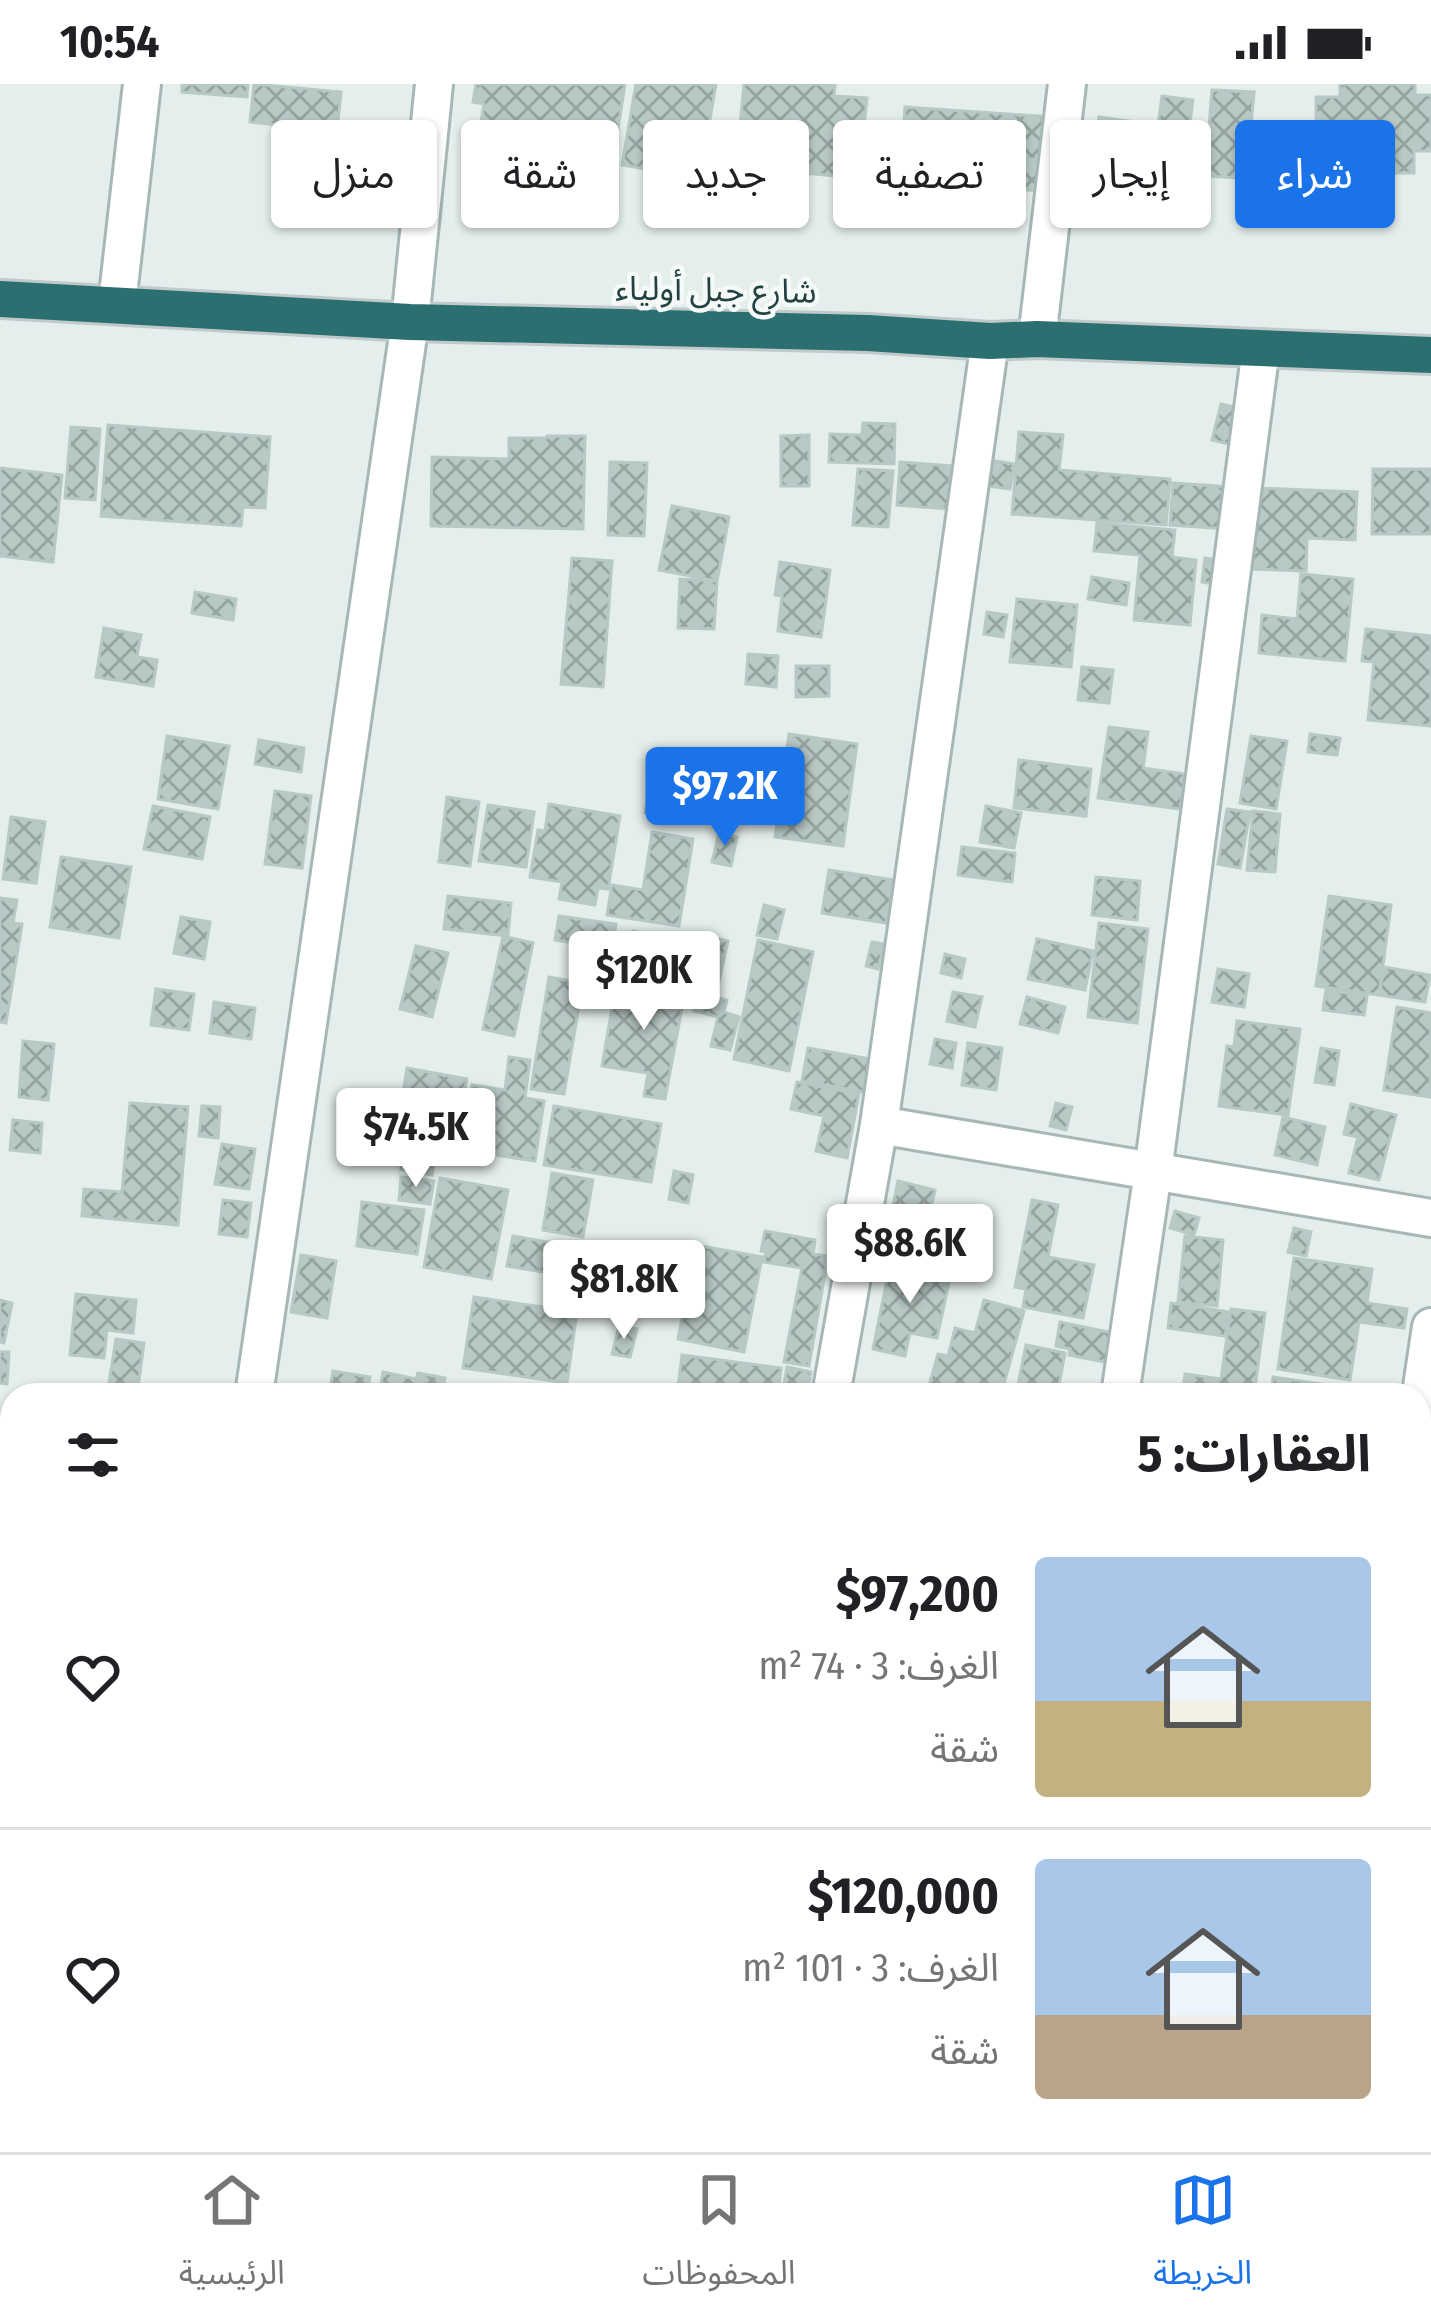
<!DOCTYPE html>
<html lang="ar">
<head>
<meta charset="utf-8">
<style>
  :root { --surface:#fff; --page:#f2f2f2; --text:#202124; --muted:#757577; --line:#e0e0e0; --accent:#1a73e8 }
  body { margin:0; font-family:"Fira Sans Condensed","Noto Sans Arabic",sans-serif; background:var(--page); color:var(--text); direction:rtl; height:100vh; display:flex; flex-direction:column; font-size:45px; white-space:nowrap }
  * { box-sizing:border-box; margin:0 }
  p { font-size:39px; color:var(--muted) }
  .icon { flex:none; width:66px; height:66px; fill:none; stroke:currentColor; stroke-width:2; stroke-linecap:round; stroke-linejoin:round }
  .map { position:relative; flex:1; overflow:hidden; direction:ltr }
  .sheet { position:absolute; left:0px; top:1299px; width:1431px; height:771px; display:flex; flex-direction:column; background:var(--surface); border-radius:36px 36px 0 0; box-shadow:0 3px 9px #0004; direction:rtl }
  .sheet>* { flex:none }
  .hud { position:absolute; left:36px; top:36px; width:1359px; height:108px; direction:rtl; display:flex; gap:24px }
  .price { position:absolute; translate:-50% -102px; padding:0 27px; border-radius:12px; background:#fff; color:#222; font-size:39px; line-height:78px; filter:drop-shadow(0 3px 6px #0008) }
  .price::after { content:''; position:absolute; left:50%; top:72px; width:36px; height:27px; margin-left:-18px; background:inherit; clip-path:polygon(0 0,100% 0,50% 100%) }
  .price.active { background:var(--accent); color:#fff }
  ul { padding:0; list-style:none }
  li { display:flex; align-items:center; gap:36px; height:300px; padding:0 60px }
  li+li { border-top:3px solid var(--line) }
  li span { display:grid; place-items:center; flex:none; width:336px; height:240px; border-radius:12px; color:#555 }
  li>.icon { margin-inline-start:auto }
  span .icon { width:144px; height:144px; fill:#fffc; stroke-width:1 }
  li b { font-size:51px }
  h2 { display:flex; justify-content:space-between; align-items:center; height:144px; padding:0 60px; font-size:51px }
  .chip { padding:0 42px; border-radius:12px; background:var(--surface); box-shadow:0 3px 9px #0004; font-size:42px; line-height:108px }
  .chip.active { background:var(--accent); color:#fff }
  .status { display:flex; justify-content:space-between; align-items:center; height:84px; padding:0 60px; background:var(--surface); direction:ltr }
  .status svg { height:33px; fill:currentColor }
  .menu { display:flex; justify-content:space-around; align-items:center; height:168px; border-top:3px solid var(--line); background:var(--surface); font-size:33px; color:var(--muted) }
  .menu a { display:grid; justify-items:center; gap:6px }
  .menu .active { color:var(--accent) }
  .map>svg:first-child { display:block }
</style>
</head>
<body>
<div class="status"><b>10:54</b><svg viewBox="0 0 49 12"><path d="M0 12V9h3v3zM5 12V6h3v6zM10 12V3h3v9zM15 12V0h3v12zM26 1h20v11H26zM47 4h2v5h-2z"/></svg></div>
<div class="map">
<svg width="1431" height="2068" viewBox="0 0 1431 2068">
  <defs>
    <pattern id="building-cross-hatch" width="8" height="8" patternUnits="userSpaceOnUse" patternTransform="scale(3)"><rect width="8" height="8" fill="#b9c9c6"/><path d="M0 0l8 8M0 8l8-8" fill="none" stroke="#96a5a2"/></pattern>
  </defs>
  <rect width="100%" height="100%" fill="#e4eeec"/>
  <path fill="url(#building-cross-hatch)" stroke="#b6c9c5" stroke-width="3" d="M182 0H248L247 13 182 8Z
    M254 0 341 8 337 47 250 38Z
    M476 0H625L612 84 577 78 579 71 478 55 484 20 473 18Z
    M636 0H716L700 94 622 81Z
    M744 0H835L834 12 867 14 859 94 736 83Z
    M1340 0H1415V11H1431V67H1414V89H1316V13H1340Z
    M1212 6 1254 8 1251 42 1293 45 1290 97 1192 91 1195 41 1209 42Z
    M1162 12 1193 16 1183 89 1159 86 1157 109 1126 105 1129 85 1092 80 1099 33 1158 41Z
    M905 23 1052 33 1049 76 902 67Z
    M906 71 977 76 976 101 904 96Z
    M1010 76 1048 79 1047 107 1008 105Z
    M1221 320 1242 325 1232 361 1212 356Z
    M863 339 895 340 894 380 829 378 830 350 862 351Z
    M108 341 270 353 265 424 243 423 241 442 101 432Z
    M71 343 100 345 95 416 65 414Z
    M1019 348 1063 351 1059 386 1170 395 1166 441 1012 430Z
    M809 351V402H781V352Z
    M547 352H585L583 445 431 442 432 373 509 375V354H547Z
    M983 375 1014 380 1010 405 980 401Z
    M610 378 647 379 644 452 608 451Z
    M900 378 951 382 948 425 897 421Z
    M0 384 62 391 53 478 0 472Z
    M858 385 893 387 888 443 853 441Z
    M1373 385H1431V450H1372Z
    M1173 399 1231 403 1228 445 1170 441Z
    M1256 404 1357 408 1355 456 1307 454 1306 487 1252 485Z
    M672 422 729 433 717 497 659 486Z
    M1097 439 1175 446 1172 473 1196 476 1190 541 1134 536 1140 471 1094 467Z
    M572 474 612 477 603 603 561 600Z
    M1205 474 1223 477 1219 501 1202 498Z
    M780 478 830 486 821 553 778 547 782 512 775 511Z
    M1301 490 1353 495 1345 577 1259 569 1262 531 1297 535Z
    M1092 493 1129 499 1126 521 1088 515Z
    M680 495 717 497 714 545 678 544Z
    M195 508 236 515 233 536 192 529Z
    M1017 515 1077 521 1071 583 1010 578Z
    M987 528 1007 531 1003 553 984 550Z
    M104 544 141 551 137 573 157 576 153 602 96 593Z
    M1366 545 1431 552V642L1368 636 1374 578 1362 577Z
    M748 570 778 572 776 603 746 600Z
    M796 582H829V612L796 613Z
    M1082 583 1113 586 1109 619 1078 616Z
    M1109 643 1148 648 1143 684 1185 690 1180 725 1098 714Z
    M789 650 857 660 843 762 775 753Z
    M1310 650 1340 654 1337 671 1308 668Z
    M167 652 229 662 218 725 158 715Z
    M1251 652 1287 657 1276 725 1240 719Z
    M259 656 304 664 301 688 255 680Z
    M749 670 781 675 773 721 742 716Z
    M654 673 695 679 686 735 645 729Z
    M1019 676 1091 685 1086 732 1014 724Z
    M275 707 311 712 302 784 265 780Z
    M447 713 479 718 470 782 439 778Z
    M549 720 620 732 608 805 598 804 595 821 559 815 562 798 530 793 538 746 545 747Z
    M488 721 534 728 526 783 479 777Z
    M153 722 210 733 202 775 144 765Z
    M986 722 1021 729 1014 764 980 758Z
    M1227 725 1250 728 1240 784 1218 780Z
    M1253 727 1280 730 1275 788 1247 786Z
    M11 733 45 738 36 799 3 795Z
    M652 748 693 755 679 842 607 831 612 801 643 806Z
    M719 748 737 753 731 782 712 778Z
    M962 763 1015 769 1012 798 958 791Z
    M61 773 131 783 119 854 50 843Z
    M829 786 894 796 886 839 822 829Z
    M1096 793 1140 797 1137 836 1092 831Z
    M448 812 511 819 508 852 444 845Z
    M1329 812 1391 821 1379 911 1316 902Z
    M0 814 17 816 13 839 22 840 6 939 0 938Z
    M764 821 784 826 777 855 757 851Z
    M559 832 616 840 609 888 581 884 585 861 555 856Z
    M181 833 210 838 204 875 174 869Z
    M1099 839 1148 845 1137 939 1088 933Z
    M633 847 670 855 659 899 623 891Z
    M503 852 533 859 514 952 483 945Z
    M707 852 728 857 717 906 663 895 671 853 705 860Z
    M1037 855 1093 867 1085 906 1028 895Z
    M758 856 813 868 789 987 734 975Z
    M872 858 884 860 878 885 866 882Z
    M416 862 448 869 432 933 400 925Z
    M945 870 965 875 961 894 941 889Z
    M1384 883 1430 891 1425 918 1379 911Z
    M1218 885 1249 890 1244 923 1212 918Z
    M549 893 583 899 564 1010 531 1005Z
    M617 895 685 908 665 1015 644 1012 648 989 602 982Z
    M156 905 194 910 189 946 151 941Z
    M1326 906 1367 912 1364 931 1323 926Z
    M953 908 982 913 975 943 947 937Z
    M699 909 727 916 724 928 739 933 730 966 711 962 718 933 694 927Z
    M1027 913 1065 923 1058 949 1020 940Z
    M214 918 255 924 251 955 210 949Z
    M1397 923 1431 929 1430 1013 1384 1006Z
    M1237 937 1300 945 1288 1031 1219 1022 1227 962 1234 963Z
    M935 955 956 959 952 984 930 980Z
    M23 957 54 960 48 1016 19 1013Z
    M968 959 1002 964 996 1006 962 1001Z
    M808 964 870 975 864 1008 802 997Z
    M1321 964 1339 967 1334 1001 1315 998Z
    M509 973 530 976 525 1014 544 1017 535 1077 489 1070 494 1040 467 1036 472 1001 505 1006Z
    M407 984 467 995 462 1019 403 1008Z
    M797 998 859 1010 847 1074 816 1067 824 1032 791 1025Z
    M358 1009 404 1016 394 1080 349 1072Z
    M130 1019 188 1023 178 1141 82 1132 84 1105 122 1108Z
    M1056 1019 1072 1023 1066 1046 1050 1042Z
    M411 1020 442 1024 432 1091 401 1085Z
    M1351 1020 1396 1031 1379 1096 1349 1089 1358 1053 1344 1050Z
    M202 1022 220 1023 218 1054 199 1052Z
    M554 1022 661 1040 651 1098 544 1081Z
    M1283 1033 1325 1043 1317 1081 1275 1071Z
    M13 1036 42 1039 40 1069 10 1066Z
    M222 1060 255 1065 249 1105 215 1100Z
    M674 1087 693 1091 688 1119 669 1115Z
    M552 1089 593 1096 583 1153 543 1146Z
    M401 1093 434 1097 430 1120 399 1116Z
    M440 1094 508 1106 491 1195 424 1183Z
    M898 1097 935 1106 927 1143 890 1136Z
    M223 1116 251 1119 247 1153 219 1150Z
    M1032 1116 1058 1121 1048 1173 1094 1181 1083 1234 1023 1223 1026 1205 1015 1203Z
    M362 1118 424 1126 417 1170 357 1162Z
    M1175 1127 1199 1134 1194 1151 1170 1144Z
    M1294 1144 1311 1148 1306 1172 1288 1168Z
    M765 1147 815 1156 813 1170 828 1172 809 1282 784 1278 802 1184 764 1178 766 1168 761 1167Z
    M513 1152 667 1179 661 1208 507 1182Z
    M1185 1152 1223 1156 1217 1222 1178 1218Z
    M696 1161 762 1173 744 1268 678 1255Z
    M301 1171 336 1177 327 1234 291 1228Z
    M1294 1174 1372 1185 1367 1219 1407 1225 1404 1244 1359 1238 1350 1296 1278 1285Z
    M891 1176 951 1189 937 1254 910 1249 905 1272 873 1265Z
    M76 1210 136 1216 133 1249 107 1246 104 1274 70 1271Z
    M474 1213 577 1228 567 1299 463 1284Z
    M0 1216 12 1219 4 1259 0 1258Z
    M984 1216 1024 1227 1001 1311H948L928 1305 938 1270 948 1272 955 1244 975 1249Z
    M1171 1219 1229 1228 1225 1252 1168 1244Z
    M1231 1225 1265 1229 1254 1311H1182L1185 1290 1221 1295Z
    M1060 1238 1117 1250 1110 1279 1069 1271 1070 1265 1056 1262Z
    M619 1242 637 1245 630 1273 612 1270Z
    M116 1255 144 1259 137 1311H107Z
    M1026 1261 1065 1269 1057 1311H1016Z
    M0 1268H9L7 1300 0 1299Z
    M682 1271 781 1284 778 1311H677Z
    M787 1283 811 1288 807 1311H782Z
    M333 1287 370 1293 367 1311H329Z
    M383 1288 416 1295 418 1289 445 1294 442 1311H379Z
    M1273 1293 1354 1305 1353 1311H1271Z
    M481 1301 516 1307 515 1311H479Z
    M597 1303 627 1308 626 1311H596Z
    M0 1343 12 1345V1417L0 1415Z
    M0 1538 12 1539V1575L0 1573Z
    M1427 1728H1431V1761L1423 1759Z
    M1431 1943V1979H1419V1944Z
    M1419 2019 1431 2020V2068H1412V2058H1419Z
    M150 2058H187L186 2068H149Z
    M251 2058H285L296 2060V2068H250Z
    M345 2058H371L370 2068H344Z
    M510 2058H580L579 2068H508Z
    M789 2058H894L892 2068H787Z
    M1160 2058H1227L1226 2068H1144L1145 2062 1160 2064Z
    M1234 2058H1280L1279 2068H1233Z"/>
  <g fill="none" stroke-linecap="round" stroke-linejoin="round">
    <defs>
      <path id="minor" d="M117 220 142 0
        M1037 255 1067 0
        M879 1041 1431 1134
        M254 1311 410 238 434 0
        M831 1311 879 1041 990 257
        M1120 1311 1153 1088 1261 264
        M1419 1323 1431 1243
        M98 2068 100 2058
        M706 2068 708 2058
        M1006 2068 1008 2058
        M1305 2068 1307 2058"/>
      <path id="highway" d="M0 215 410 238 868 249 990 257 1037 255 1431 271"/>
    </defs>
    <use href="#minor" stroke="#a6b7b5" stroke-width="42"/>
    <use href="#highway" stroke="#c1caca" stroke-width="42"/>
    <use href="#minor" stroke="#fff" stroke-width="36"/>
    <use href="#highway" stroke="#2c6f70" stroke-width="36"/>
  </g>
  <g text-anchor="middle" dominant-baseline="central" stroke-width="9" stroke-linejoin="round" paint-order="stroke">
    <g font-size="33" fill="#224140" stroke="#f5faf9">
      <text transform="translate(716 206) rotate(1)">شارع جبل أولياء</text>
    </g>
  </g>
</svg>
<b class="price active" style="left:725px;top:765px">$97.2K</b>
<b class="price" style="left:644px;top:949px">$120K</b>
<b class="price" style="left:416px;top:1106px">$74.5K</b>
<b class="price" style="left:910px;top:1222px">$88.6K</b>
<b class="price" style="left:624px;top:1258px">$81.8K</b>
<div class="hud">
<a class="chip active">شراء</a>
<a class="chip">إيجار</a>
<a class="chip">تصفية</a>
<a class="chip">جديد</a>
<a class="chip">شقة</a>
<a class="chip">منزل</a>
</div>
<section class="sheet">
<h2>العقارات: 5<svg class="icon" aria-label="filters" viewBox="0 0 24 24"><path d="M4 7h16M4 17h16"/><circle cx="9" cy="7" r="2"/><circle cx="15" cy="17" r="2"/></svg></h2>
<ul>
<li><span style="background:linear-gradient(#a9c7e8 60%,#c2b280 0)"><svg class="icon" aria-label="home" viewBox="0 0 24 24"><path d="M3 11l9-7 9 7M6 9v11h12V9"/></svg></span><div><b>$97,200</b><p>الغرف: 3 · 74 m²</p><p>شقة</p></div><svg class="icon" aria-label="heart" viewBox="0 0 24 24"><path d="M12 20l-8-8c-3-5 5-10 8-4 3-6 11-1 8 4z"/></svg></li>
<li><span style="background:linear-gradient(#a9c7e8 65%,#b9a48a 0)"><svg class="icon" aria-label="home" viewBox="0 0 24 24"><path d="M3 11l9-7 9 7M6 9v11h12V9"/></svg></span><div><b>$120,000</b><p>الغرف: 3 · 101 m²</p><p>شقة</p></div><svg class="icon" aria-label="heart" viewBox="0 0 24 24"><path d="M12 20l-8-8c-3-5 5-10 8-4 3-6 11-1 8 4z"/></svg></li>
</ul>
</section>
</div>
<nav class="menu">
<a class="active"><svg class="icon" aria-label="map" viewBox="0 0 24 24"><path d="M3 6l6-2 6 2 6-2v14l-6 2-6-2-6 2zM9 4v14M15 6v14"/></svg>الخريطة</a>
<a><svg class="icon" aria-label="saved" viewBox="0 0 24 24"><path d="M7 4h10v16l-5-4-5 4z"/></svg>المحفوظات</a>
<a><svg class="icon" aria-label="home" viewBox="0 0 24 24"><path d="M3 11l9-7 9 7M6 9v11h12V9"/></svg>الرئيسية</a>
</nav>
</body>
</html>
